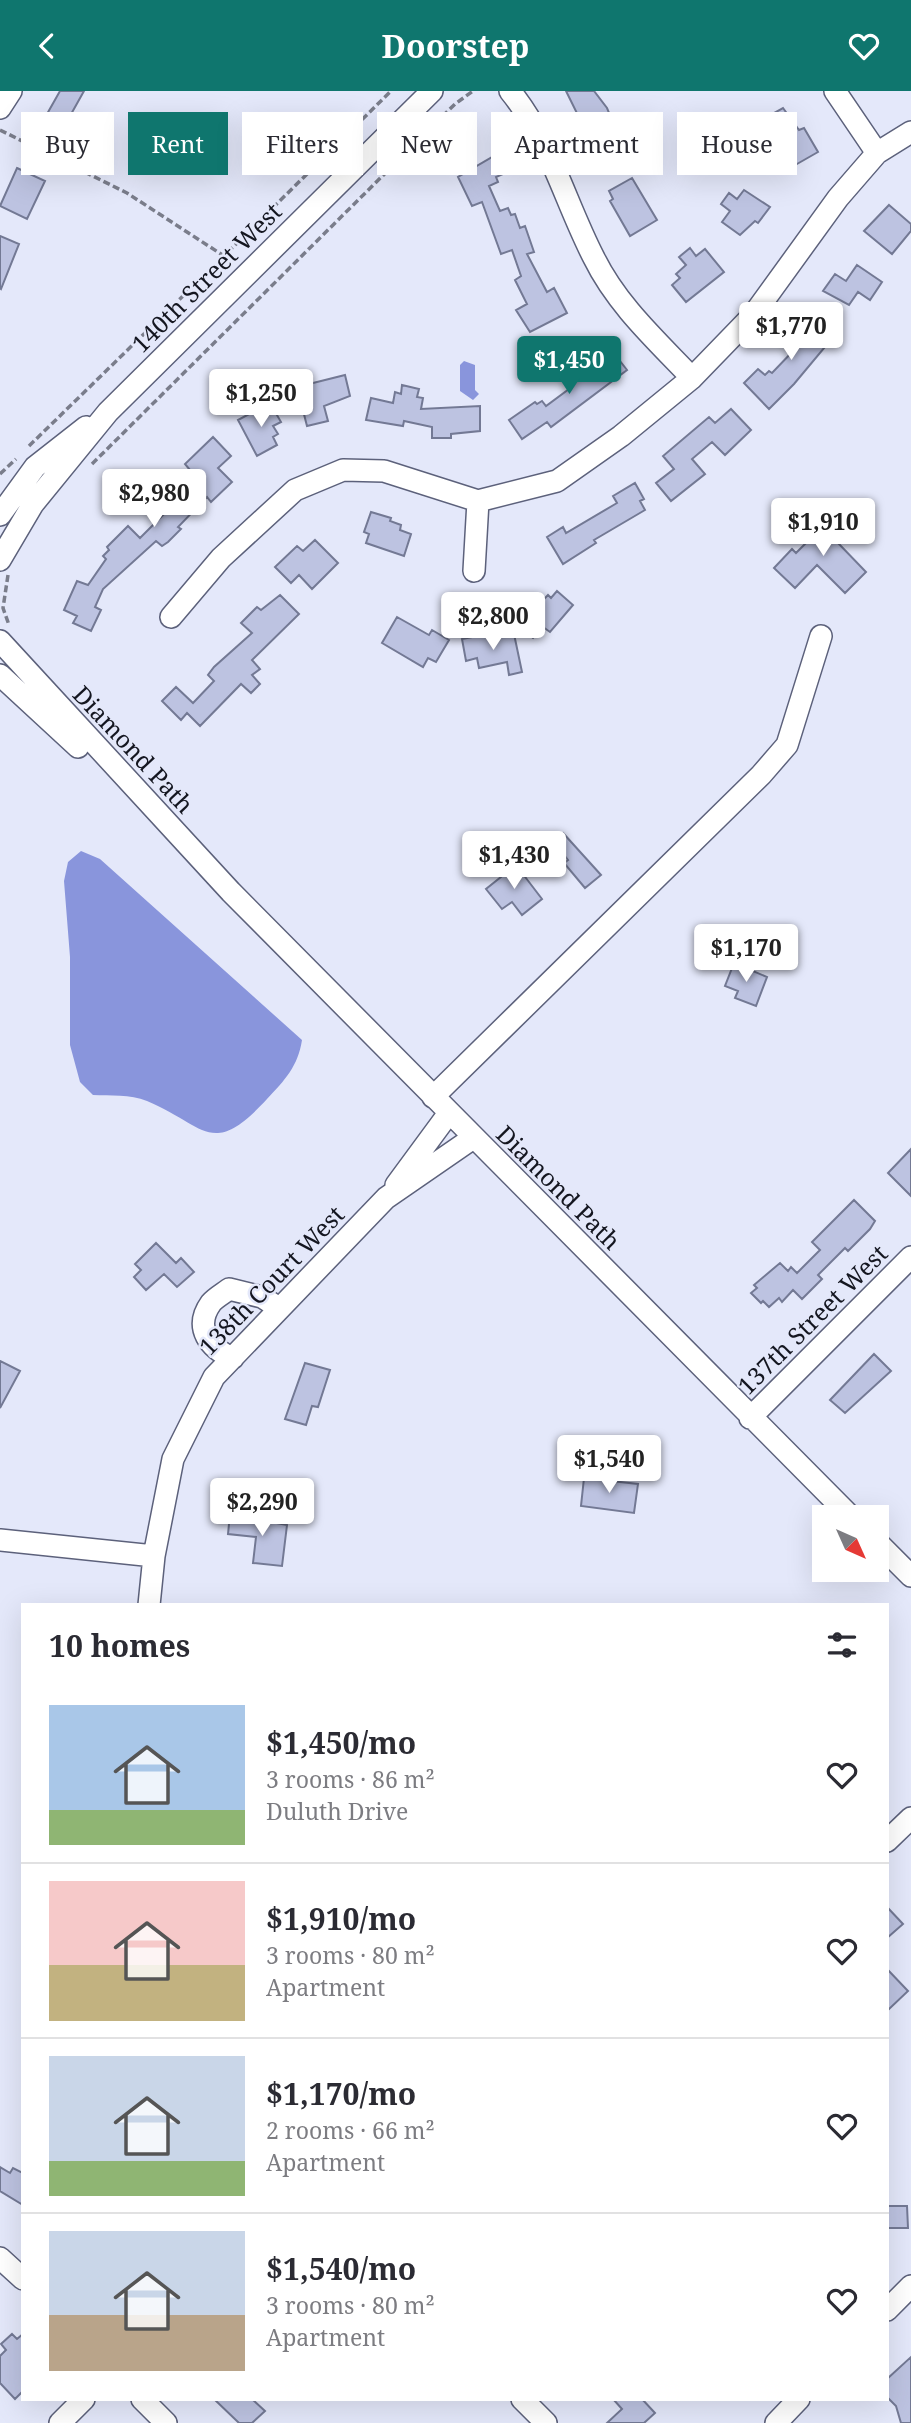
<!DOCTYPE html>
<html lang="en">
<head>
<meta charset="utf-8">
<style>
  :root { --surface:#fff; --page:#f7f7f7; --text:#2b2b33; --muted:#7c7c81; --line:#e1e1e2; --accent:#0f766e }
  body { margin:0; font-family:"Noto Serif",serif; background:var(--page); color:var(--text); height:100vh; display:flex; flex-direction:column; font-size:26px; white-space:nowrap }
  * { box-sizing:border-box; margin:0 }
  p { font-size:23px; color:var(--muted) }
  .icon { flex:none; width:38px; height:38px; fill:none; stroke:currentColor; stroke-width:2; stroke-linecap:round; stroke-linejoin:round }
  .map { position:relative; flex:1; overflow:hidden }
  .drawer { position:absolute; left:21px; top:1512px; width:868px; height:798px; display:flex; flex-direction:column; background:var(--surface); border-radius:0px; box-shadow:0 7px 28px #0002 }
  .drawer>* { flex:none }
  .guide { position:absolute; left:21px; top:21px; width:870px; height:63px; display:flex; gap:14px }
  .needle { width:46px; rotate:135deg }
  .controls { position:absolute; left:812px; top:1414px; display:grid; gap:14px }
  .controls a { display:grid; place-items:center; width:77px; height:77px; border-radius:0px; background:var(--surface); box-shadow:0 7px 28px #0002; font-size:35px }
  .price { position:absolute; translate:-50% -60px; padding:0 16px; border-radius:7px; background:#fff; color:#222; font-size:23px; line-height:46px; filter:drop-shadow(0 2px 4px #0008) }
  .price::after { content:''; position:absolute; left:50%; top:42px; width:21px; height:16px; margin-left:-10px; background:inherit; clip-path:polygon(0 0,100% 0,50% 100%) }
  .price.current { background:var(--accent); color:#fff }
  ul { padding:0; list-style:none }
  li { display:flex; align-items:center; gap:21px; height:175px; padding:0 28px }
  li+li { border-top:2px solid var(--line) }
  li span { display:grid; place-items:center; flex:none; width:196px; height:140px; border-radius:0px; color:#555 }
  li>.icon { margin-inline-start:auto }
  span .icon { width:84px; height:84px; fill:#fffc; stroke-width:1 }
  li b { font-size:30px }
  h2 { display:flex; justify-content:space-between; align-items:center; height:84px; padding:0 28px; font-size:30px }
  .chip { padding:0 24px; border-radius:0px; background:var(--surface); box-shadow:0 7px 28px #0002; font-size:24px; line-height:63px }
  .chip.current { background:var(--accent); color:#fff }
  header { display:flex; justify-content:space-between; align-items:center; height:91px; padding:0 28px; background:var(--accent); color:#fff; font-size:32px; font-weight:700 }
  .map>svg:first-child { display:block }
</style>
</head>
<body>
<header><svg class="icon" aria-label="back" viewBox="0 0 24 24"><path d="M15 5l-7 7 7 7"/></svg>Doorstep<svg class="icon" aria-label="heart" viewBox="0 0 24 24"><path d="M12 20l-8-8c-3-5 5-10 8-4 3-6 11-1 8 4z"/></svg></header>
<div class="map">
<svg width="911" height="2332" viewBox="0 0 911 2332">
  <rect width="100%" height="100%" fill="#e4e8fa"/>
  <path fill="#8995dc" d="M464 270 475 274V299L479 303 473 309 460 300V274Z
    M81 760 100 768 302 949C298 975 285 989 267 1008 211 1069 205 1034 147 1010 130 1003 110 1005 93 1004L80 991 70 954V866L64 790 68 771Z"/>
  <path fill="#bdc3e1" stroke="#737994" stroke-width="2" d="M60 0H84L56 50 38 39Z
    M566 0H594L607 17 617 41 629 36 634 49 626 53 629 60 602 73Z
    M783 17 799 39 804 37 818 61 790 77 763 28Z
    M494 65 503 83 496 86 498 91 489 95 500 120 508 117 511 124 515 123 520 137 525 135 534 161 527 163 547 201 554 197 567 222 530 241 516 219 527 213 515 189 521 185 512 159 501 163 482 111 472 115 458 86Z
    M17 77 45 90 27 128 0 115Z
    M632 87 657 129 630 145 610 110 613 108 609 100Z
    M744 99 770 116 758 132 755 130 740 144 722 131 730 120 721 113 729 102 737 108Z
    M889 114 911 133V140L892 163 864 140Z
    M0 145 19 153 1 198 0 197Z
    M690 157 696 165 705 158 724 181 686 211 672 194 680 187 676 183 686 174 679 166Z
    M857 174 882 191 870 209 858 201 849 214 823 200 835 183 846 190Z
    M810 224 835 244 794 293 769 318 744 292 758 278 765 284 769 280 772 282 795 258 785 250Z
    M613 261 627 279 551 336 547 331 522 348 509 329 535 311 537 313 542 310 546 315 569 298 565 292 590 272 594 277Z
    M345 284 350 305 324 315 328 330 307 335 297 296Z
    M402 294 419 298 417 306 423 307 421 318 480 315V340L451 343V347H432V336L404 330 403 335 366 329 371 307 393 312 395 301 401 303Z
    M270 312 281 331 273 335 278 343 273 346 277 354 257 365 238 329Z
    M731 318 751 339 725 364 712 351 692 368 705 383 671 410 656 392 674 378 663 365 709 326 715 332Z
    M213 346 231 365 218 377 232 391 211 411 207 406 178 436 181 438 168 451 162 455 156 450 103 498 95 516 101 519 91 540 73 532 77 525 64 519 77 490 88 494 106 468 103 465 109 459 107 456 128 435 140 447 164 423 155 415 190 379 185 373Z
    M635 392 644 408 640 410 645 419 594 449 596 452 563 473 547 446 563 436 566 442 617 412 613 405Z
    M371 421 391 427 390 430 401 434 400 439 411 443 404 465 366 452 369 443 364 441Z
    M834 424 850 440 838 452 866 481 845 502 817 474 795 497 774 477 792 458 796 462Z
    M315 449 338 472 312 498 299 484 291 492 275 476 297 455 303 460Z
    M557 500 573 514 550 541 543 536 533 547 518 535 548 504 551 507Z
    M280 504 299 523 252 569 260 578 252 584 260 593 251 602 241 593 200 635 187 622 181 629 162 610 176 596 193 612 214 590 208 584 214 576 252 542 241 532 257 516 261 519Z
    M397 526 429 544 432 539 449 549 436 571 428 567 423 576 382 552Z
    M488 543 489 548 514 543 522 581 509 584 507 571 479 577 477 567 466 570 462 548Z
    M563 742 601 784 585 797 564 772 568 769 553 750Z
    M516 774 542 808 522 824 512 811 502 818 486 798Z
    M734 872 767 886 756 915 735 907 738 900 725 895Z
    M911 1058V1105L888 1082Z
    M854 1109 875 1130 870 1138 848 1160 845 1157 818 1184 822 1188 802 1208 793 1199 782 1211 779 1207 769 1216 763 1210 761 1212 751 1202 757 1197 754 1194 780 1172 788 1180 791 1176 797 1182 820 1159 812 1151Z
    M156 1152 176 1172 181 1167 194 1181 177 1196 164 1183 146 1199 134 1186 141 1179 135 1173Z
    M874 1263 891 1280 845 1322 830 1309Z
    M0 1270 20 1280 0 1317Z
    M305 1272 330 1279 318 1316 312 1315 306 1334 285 1328Z
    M584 1387 638 1393 634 1422 581 1415Z
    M230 1423 287 1434 282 1475 253 1472 256 1446 228 1443Z
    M887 1816 903 1833 887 1847Z
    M887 1878 908 1900 887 1920Z
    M0 2076 10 2082 13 2077 23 2082V2114L0 2100Z
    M887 2115H907L908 2137H888Z
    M12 2243 17 2248 23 2243V2300L15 2308 0 2292V2265L6 2259 1 2253Z
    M911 2266V2332H901L896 2315 887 2306V2288Z
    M214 2308H252L265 2320 252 2332H239Z
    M613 2308H642L655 2322 644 2332H607L622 2318Z"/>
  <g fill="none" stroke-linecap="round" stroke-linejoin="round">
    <defs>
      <path id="minor" d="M510 0C550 49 565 111 594 167 617 214 657 250 692 287
        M835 0 877 62
        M0 17 11 0
        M0 424 35 376 86 336
        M0 469 33 413 108 321 432 0
        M474 480 478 410
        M171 526 221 467 295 399 343 379 384 380 478 410 557 390 621 345 692 287 754 223 838 107 877 62 911 41
        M0 550 231 801 851 1426
        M0 584 78 656
        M433 1006 761 684 787 654 821 545
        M396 1094 449 1022
        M233 1267C210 1258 193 1237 211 1212 215 1207 224 1202 229 1198L262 1206 279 1217
        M750 1327 911 1166
        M0 1449 154 1465
        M877 1451 911 1485
        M149 1514 154 1465 173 1368 214 1286 386 1107 473 1047
        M887 1750 911 1727
        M0 2167 23 2188
        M887 2219 911 2195
        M142 2308 166 2332
        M522 2308 546 2332
        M60 2332 84 2308
        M776 2332 799 2308"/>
    </defs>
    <use href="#minor" stroke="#5c617b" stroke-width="24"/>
    <path stroke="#7a7d8b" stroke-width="3.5" stroke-dasharray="7 3.5" stroke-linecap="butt" d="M0 39 127 102 224 165 391 0
      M29 355 224 165
      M92 373 455 13 473 0
      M0 383 16 368
      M8 484 3 517 9 534"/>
    <use href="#minor" stroke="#fff" stroke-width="21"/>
  </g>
  <g text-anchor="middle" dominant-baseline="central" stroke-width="5" stroke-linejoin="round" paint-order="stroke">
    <g font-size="24" fill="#141620" stroke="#e4e8fa">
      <text transform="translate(206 186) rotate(-45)">140th Street West</text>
      <text transform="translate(134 658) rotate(47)">Diamond Path</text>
      <text transform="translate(559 1096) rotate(45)">Diamond Path</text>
      <text transform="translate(271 1189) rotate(-46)">138th Court West</text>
      <text transform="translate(812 1228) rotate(-45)">137th Street West</text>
    </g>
  </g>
</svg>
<div class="controls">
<a><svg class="needle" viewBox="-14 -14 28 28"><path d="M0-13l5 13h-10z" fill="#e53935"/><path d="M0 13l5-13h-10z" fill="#7c7c81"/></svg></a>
</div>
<b class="price" style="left:791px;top:271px">$1,770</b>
<b class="price current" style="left:569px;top:305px">$1,450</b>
<b class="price" style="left:261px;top:338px">$1,250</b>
<b class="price" style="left:154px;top:438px">$2,980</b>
<b class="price" style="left:823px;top:467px">$1,910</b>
<b class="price" style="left:493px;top:561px">$2,800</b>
<b class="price" style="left:514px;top:800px">$1,430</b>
<b class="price" style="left:746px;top:893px">$1,170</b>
<b class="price" style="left:609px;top:1404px">$1,540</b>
<b class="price" style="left:262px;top:1447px">$2,290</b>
<div class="guide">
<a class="chip">Buy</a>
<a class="chip current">Rent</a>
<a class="chip">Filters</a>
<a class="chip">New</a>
<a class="chip">Apartment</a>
<a class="chip">House</a>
</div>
<section class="drawer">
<h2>10 homes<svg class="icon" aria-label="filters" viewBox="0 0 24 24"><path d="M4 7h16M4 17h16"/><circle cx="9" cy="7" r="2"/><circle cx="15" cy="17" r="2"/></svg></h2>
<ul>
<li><span style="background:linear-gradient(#a9c7e8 75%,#8fb573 0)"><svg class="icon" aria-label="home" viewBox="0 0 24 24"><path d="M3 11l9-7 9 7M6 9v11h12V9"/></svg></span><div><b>$1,450/mo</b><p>3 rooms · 86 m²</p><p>Duluth Drive</p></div><svg class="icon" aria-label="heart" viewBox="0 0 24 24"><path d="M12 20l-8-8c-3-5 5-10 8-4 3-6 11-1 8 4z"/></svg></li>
<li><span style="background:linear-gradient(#f6c9c9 60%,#c2b280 0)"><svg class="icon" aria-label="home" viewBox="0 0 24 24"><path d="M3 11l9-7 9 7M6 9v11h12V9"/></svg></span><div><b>$1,910/mo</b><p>3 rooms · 80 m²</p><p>Apartment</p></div><svg class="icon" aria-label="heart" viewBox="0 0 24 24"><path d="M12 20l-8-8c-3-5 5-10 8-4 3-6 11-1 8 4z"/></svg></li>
<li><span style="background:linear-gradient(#c9d6e8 75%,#8fb573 0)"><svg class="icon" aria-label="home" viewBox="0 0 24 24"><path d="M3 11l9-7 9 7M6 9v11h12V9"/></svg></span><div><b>$1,170/mo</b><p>2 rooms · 66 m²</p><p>Apartment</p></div><svg class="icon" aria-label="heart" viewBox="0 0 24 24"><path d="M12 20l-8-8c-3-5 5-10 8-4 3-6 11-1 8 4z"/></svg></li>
<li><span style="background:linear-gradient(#c9d6e8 60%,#b9a48a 0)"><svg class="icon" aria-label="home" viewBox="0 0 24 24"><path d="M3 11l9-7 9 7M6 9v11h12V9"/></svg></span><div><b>$1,540/mo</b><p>3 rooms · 80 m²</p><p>Apartment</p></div><svg class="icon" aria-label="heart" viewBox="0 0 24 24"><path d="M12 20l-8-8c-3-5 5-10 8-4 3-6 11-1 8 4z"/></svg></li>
</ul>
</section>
</div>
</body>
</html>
